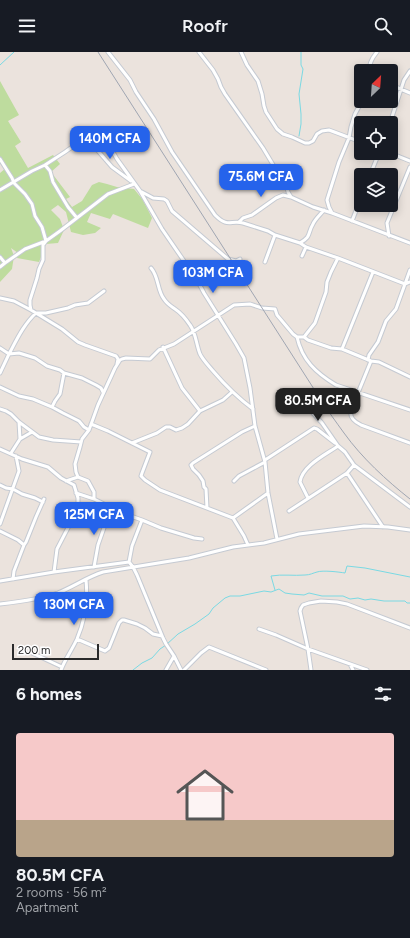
<!DOCTYPE html>
<html lang="en">
<head>
<meta charset="utf-8">
<style>
  :root { --surface:#171b24; --page:#20242c; --text:#f1f3f6; --muted:#9ea1a6; --line:#363941; --accent:#2563eb }
  body { margin:0; font-family:Figtree,sans-serif; background:var(--page); color:var(--text); height:100vh; display:flex; flex-direction:column; font-size:15px; white-space:nowrap }
  * { box-sizing:border-box; margin:0 }
  p { font-size:13px; color:var(--muted) }
  .icon { flex:none; width:22px; height:22px; fill:none; stroke:currentColor; stroke-width:2; stroke-linecap:round; stroke-linejoin:round }
  .map { position:relative; height:618px; overflow:hidden }
  .drawer { display:flex; flex-direction:column; background:var(--surface); flex:1 }
  .drawer>* { flex:none }
  .needle { width:26px; rotate:25deg }
  .tools { position:absolute; left:354px; top:12px; display:grid; gap:8px }
  .tools a { display:grid; place-items:center; width:44px; height:44px; border-radius:4px; background:var(--surface); box-shadow:0 2px 10px #0003; font-size:20px }
  .scale { position:absolute; left:12px; bottom:10px; width:87px; box-sizing:border-box; padding-left:4px; border:2px solid #2a2a2a; border-top:0; font-size:11px; line-height:14px; white-space:nowrap; color:#2a2a2a; -webkit-text-stroke:3px #fff; paint-order:stroke }
  .price { position:absolute; translate:-50% -34px; padding:0 9px; border-radius:8px; background:var(--accent); color:#fff; font-size:13px; line-height:26px; filter:drop-shadow(0 1px 2px #0008) }
  .price::after { content:''; position:absolute; left:50%; top:24px; width:12px; height:9px; margin-left:-6px; background:inherit; clip-path:polygon(0 0,100% 0,50% 100%) }
  .price.current { background:#222; color:#fff }
  ul { padding:0; list-style:none }
  li { display:grid; align-content:center; gap:8px; height:212px; padding:0 16px }
  li+li { border-top:1px solid var(--line) }
  li span { display:grid; place-items:center; height:124px; border-radius:4px; color:#555 }
  li>.icon { margin-inline-start:auto }
  span .icon { width:72px; height:72px; fill:#fffc; stroke-width:1 }
  li b { font-size:17px }
  h2 { display:flex; justify-content:space-between; align-items:center; height:48px; padding:0 16px; font-size:17px }
  header { display:flex; justify-content:space-between; align-items:center; height:52px; padding:0 16px; background:var(--surface); font-size:18px; font-weight:600 }
  .map>svg:first-child { display:block }
</style>
</head>
<body>
<header><svg class="icon" aria-label="menu" viewBox="0 0 24 24"><path d="M4 6h16M4 12h16M4 18h16"/></svg>Roofr<svg class="icon" aria-label="search" viewBox="0 0 24 24"><circle cx="10" cy="10" r="6"/><path d="M15 15l6 6"/></svg></header>
<div class="map">
<svg width="410" height="618" viewBox="0 0 410 618">
  <rect width="100%" height="100%" fill="#ebe3dd"/>
  <path fill="#bedc9e" d="M0 29 19 63 8 69 21 90 15 94 28 116 53 103 60 112 51 120 70 145 66 147 72 155 82 149 92 133 99 130 107 132 117 135 134 137 143 148 152 166 148 176 113 162 110 167 91 161 87 170 101 176 95 181 83 183 71 180 66 160 58 153 51 158 60 167 64 178 58 191 46 192 41 199V205L39 210 17 206 18 201 11 196 14 204 12 217 0 230V121L6 116 0 107Z"/>
  <g fill="none" stroke-linecap="round" stroke-linejoin="round">
    <path stroke="#7ad9e3" stroke-width="1" d="M0 13 14 0
      M299 84 301 72V62L299 42 303 17 301 13V0
      M275 538 271 524C282 522 294 524 305 523 310 523 313 521 317 520 323 518 339 520 345 521L347 514 365 516 410 525
      M133 618 142 611 152 606 160 597 166 593 178 582 195 572 209 562 213 556 225 546 230 544H240L264 539 271 540 279 537 285 541 292 542 304 543 309 541 322 544H343L350 547 358 546 365 548 371 547 384 549H405L407 551H410"/>
    <defs>
      <path id="minor" d="M108 0 130 28 136 40 154 67 172 100 215 163C228 176 230 168 243 171L268 179 275 183 300 191 306 195 338 206 405 232 410 230
        M199 0 213 18 218 27 221 35 225 42 251 79 263 96 287 136 288 140 291 145 313 155 332 161 410 191
        M241 0 247 13 258 29 262 42 264 54 266 60 277 77 283 82 292 85 305 91H309L313 89 317 82 322 79 329 78 361 90
        M369 19C369 11 372 6 377 0
        M391 33 410 41
        M390 71 404 28 410 19
        M86 85 112 115 131 129
        M390 101 410 109
        M0 107 12 126 14 131 25 142 32 152 35 164 42 175 46 189 25 197 5 211
        M45 113 50 119 53 130 68 155 77 166
        M370 123 379 101
        M0 138 32 119 45 113 65 100 93 80 100 78 101 79 117 107 140 139 153 146 164 147 167 149 172 159 228 207 236 209 240 207
        M140 139 162 177 197 228 204 241 236 292 244 306 250 336 255 374 265 410 268 441 277 487
        M332 161 329 155 327 148 339 110 349 86 351 75 355 62 362 49
        M352 169 361 146
        M239 170 243 166 252 163 276 146 283 143 291 145
        M389 184 387 171 410 115
        M300 191C312 184 307 182 313 172 315 167 320 163 324 158
        M302 204 306 195
        M0 205 5 211 0 215
        M265 210 275 183
        M151 216C159 225 157 238 164 247 167 252 171 254 175 257 181 261 186 267 190 273 196 281 196 292 200 302 203 308 208 313 213 319 225 333 238 346 253 357
        M0 246 14 249 31 258 62 277 78 290 85 293 116 304 118 307 117 312
        M31 258 30 253V248L37 226 39 217 43 208V193L46 189 60 179 108 142 134 132
        M297 285C302 308 316 321 336 333L410 358
        M304 285 315 271 326 240 327 230 331 220 338 206
        M163 295 182 336 200 359
        M0 296 9 302 0 321
        M342 297 373 220
        M9 302C17 287 24 272 36 261H46L68 256 75 253 88 251 104 239
        M9 302 19 301 35 306 47 314 60 318 64 321 82 326 96 333 101 336 103 340
        M368 308 369 303 378 290 386 269 396 257 410 218
        M371 309 351 358C349 366 355 370 361 373L410 391
        M0 335 19 344 33 347 52 355 63 361 79 369 84 375 89 378
        M301 354 311 359 322 371 338 394 345 400 354 413 410 455
        M52 355 55 349 60 342 64 321
        M0 357 6 359 11 362 19 370 39 385 53 388 81 390
        M19 370 20 387
        M91 372 108 379 150 400 142 421 141 424 145 428 160 438 233 466 244 484 248 493
        M132 391 157 381 166 375H170L176 378 182 376 188 372 200 359 223 348 232 340
        M0 397 22 407 48 415 61 426 74 433 78 446V451L73 462 71 470 57 497 54 520
        M11 401 20 387 32 380
        M265 408 314 376 317 377 335 391
        M347 421 383 475
        M78 425 76 420 75 412 80 395 82 387 89 378 98 353 115 316 120 308 122 307 126 306 150 307 159 298 174 292 234 253 250 252 262 256 275 257 277 263 293 282 297 285H304L308 288 331 296 342 297 371 309 379 310 410 325
        M66 429 78 425 88 429 94 440V447
        M234 429 239 424 265 410
        M0 433 6 436 13 437 22 442 35 446 43 450
        M76 441 94 447 122 461 142 468 161 476 194 486 202 487
        M308 446 300 430C302 414 325 403 338 394
        M207 456 206 437 204 435 203 429 199 423 193 417 191 413 193 411 242 380 255 374
        M289 459 347 421 354 413
        M233 466 268 441
        M0 472 19 419 16 404
        M0 479 18 488 24 493
        M129 510 132 494 142 468
        M94 515 98 493 106 470 113 457
        M13 527 14 519 24 493 26 490 36 465 44 447
        M0 529 54 520 129 510 133 515 137 523 163 586 166 592 174 604 181 618
        M0 552C18 550 41 547 58 541 73 535 87 525 103 520L189 506 233 495 264 491 299 482 364 474 388 475 410 478
        M259 577 276 583 308 597 367 618
        M77 587 105 599 109 596 119 571 122 568H124L137 572 145 576 153 582 162 584
        M32 601 62 615
        M350 612 353 618
        M61 618C65 607 72 598 77 587 85 568 88 548 86 528
        M166 618 174 604
        M184 618 201 601 209 595 266 618
        M311 618 308 597 300 559 301 556 303 553 309 551 321 549 337 550 347 552 410 576"/>
    </defs>
    <use href="#minor" stroke="#c5cad2" stroke-width="5"/>
    <use href="#minor" stroke="#fff" stroke-width="3"/>
    <path stroke="#a0a6b2" stroke-width="1" d="M98 0 321 348C328 359 336 370 344 381 362 406 386 428 410 447"/>
  </g>
</svg>
<div class="tools">
<a><svg class="needle" viewBox="-14 -14 28 28"><path d="M0-13l5 13h-10z" fill="#e53935"/><path d="M0 13l5-13h-10z" fill="#9ea1a6"/></svg></a>
<a><svg class="icon" aria-label="locate" viewBox="0 0 24 24"><circle cx="12" cy="12" r="6"/><path d="M12 2v4M12 18v4M2 12h4M18 12h4"/></svg></a>
<a><svg class="icon" aria-label="layers" viewBox="0 0 24 24"><path d="M12 4l9 5-9 5-9-5zM3 14l9 5 9-5"/></svg></a>
</div>
<div class="scale">200 m</div>
<b class="price" style="left:110px;top:108px">140M CFA</b>
<b class="price" style="left:261px;top:146px">75.6M CFA</b>
<b class="price" style="left:213px;top:242px">103M CFA</b>
<b class="price current" style="left:318px;top:370px">80.5M CFA</b>
<b class="price" style="left:94px;top:484px">125M CFA</b>
<b class="price" style="left:74px;top:574px">130M CFA</b>
</div>
<section class="drawer">
<h2>6 homes<svg class="icon" aria-label="filters" viewBox="0 0 24 24"><path d="M4 7h16M4 17h16"/><circle cx="9" cy="7" r="2"/><circle cx="15" cy="17" r="2"/></svg></h2>
<ul>
<li><span style="background:linear-gradient(#f6c9c9 70%,#b9a48a 0)"><svg class="icon" aria-label="home" viewBox="0 0 24 24"><path d="M3 11l9-7 9 7M6 9v11h12V9"/></svg></span><div><b>80.5M CFA</b><p>2 rooms · 56 m²</p><p>Apartment</p></div></li>
</ul>
</section>
</body>
</html>
